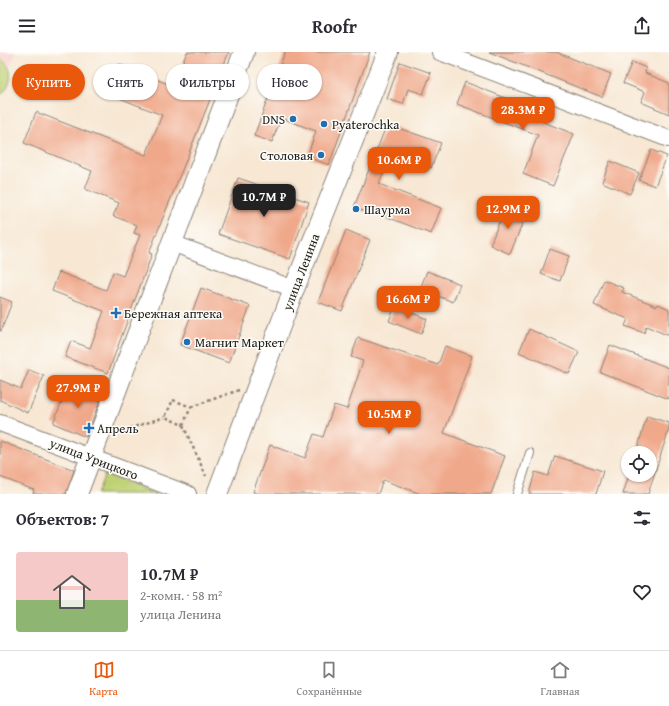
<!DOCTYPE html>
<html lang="ru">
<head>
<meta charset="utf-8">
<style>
  :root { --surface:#fff; --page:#f7f7f7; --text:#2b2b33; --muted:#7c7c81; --line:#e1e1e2; --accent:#ea580c }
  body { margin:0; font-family:"Gentium Book Plus",serif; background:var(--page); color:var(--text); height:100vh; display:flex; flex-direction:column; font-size:15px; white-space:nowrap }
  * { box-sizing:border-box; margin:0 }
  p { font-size:13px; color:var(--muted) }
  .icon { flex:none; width:22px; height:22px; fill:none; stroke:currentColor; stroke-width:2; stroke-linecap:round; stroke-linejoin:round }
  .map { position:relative; height:442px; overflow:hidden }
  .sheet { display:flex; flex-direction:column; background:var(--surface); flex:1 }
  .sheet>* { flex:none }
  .hud { position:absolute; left:12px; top:12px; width:400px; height:36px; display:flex; gap:8px }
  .controls { position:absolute; left:621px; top:394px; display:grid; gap:8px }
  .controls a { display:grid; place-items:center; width:36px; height:36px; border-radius:50%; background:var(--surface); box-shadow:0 1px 3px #0004; font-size:20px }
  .price { position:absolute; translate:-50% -34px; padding:0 9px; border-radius:8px; background:var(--accent); color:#fff; font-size:13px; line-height:26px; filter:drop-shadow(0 1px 2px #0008) }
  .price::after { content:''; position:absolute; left:50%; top:24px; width:12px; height:9px; margin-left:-6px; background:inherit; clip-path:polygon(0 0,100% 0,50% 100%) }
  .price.current { background:#222; color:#fff }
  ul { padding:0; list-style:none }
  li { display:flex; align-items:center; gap:12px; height:100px; padding:0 16px }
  li span { display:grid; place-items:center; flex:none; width:112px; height:80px; border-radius:4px; color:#555 }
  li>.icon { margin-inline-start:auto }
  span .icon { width:48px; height:48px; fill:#fffc; stroke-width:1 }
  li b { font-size:17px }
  h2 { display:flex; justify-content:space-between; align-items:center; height:48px; padding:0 16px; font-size:17px }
  .tag { padding:0 14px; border-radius:18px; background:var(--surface); box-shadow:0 1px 3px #0004; font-size:14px; line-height:36px }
  .tag.current { background:var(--accent); color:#fff }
  header { display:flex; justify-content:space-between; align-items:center; height:52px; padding:0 16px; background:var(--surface); font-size:18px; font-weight:700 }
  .tabs { display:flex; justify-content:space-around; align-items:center; height:56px; border-top:1px solid var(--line); background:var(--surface); font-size:11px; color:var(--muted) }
  .tabs a { display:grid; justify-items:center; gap:2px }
  .tabs .current { color:var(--accent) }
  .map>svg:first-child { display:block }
</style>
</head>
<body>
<header><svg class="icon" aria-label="menu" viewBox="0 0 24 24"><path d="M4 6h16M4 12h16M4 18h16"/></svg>Roofr<svg class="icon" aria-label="share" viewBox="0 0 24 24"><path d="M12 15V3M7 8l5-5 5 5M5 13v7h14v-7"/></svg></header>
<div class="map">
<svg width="669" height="442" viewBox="0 0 669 442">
  <rect width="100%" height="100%" fill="#fdfcf7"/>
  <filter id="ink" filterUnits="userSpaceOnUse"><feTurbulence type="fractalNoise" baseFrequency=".025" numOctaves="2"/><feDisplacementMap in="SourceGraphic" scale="8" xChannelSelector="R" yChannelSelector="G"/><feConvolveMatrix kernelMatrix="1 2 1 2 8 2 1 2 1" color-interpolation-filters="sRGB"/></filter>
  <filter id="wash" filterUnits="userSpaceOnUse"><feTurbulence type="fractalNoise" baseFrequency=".012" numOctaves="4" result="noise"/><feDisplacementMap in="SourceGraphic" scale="16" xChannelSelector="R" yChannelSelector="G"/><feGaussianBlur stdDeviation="0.9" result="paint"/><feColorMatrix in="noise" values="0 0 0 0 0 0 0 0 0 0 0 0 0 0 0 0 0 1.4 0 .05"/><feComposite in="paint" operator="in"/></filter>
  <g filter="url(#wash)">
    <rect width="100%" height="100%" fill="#f7e7d3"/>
    <path fill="#f7d0cb" d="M0 0H16L0 38Z"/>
    <path fill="#c0d174" stroke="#6e7648" d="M0 7C15 15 13 34 0 43Z
      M105 422 156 442H97Z"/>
    <g id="blocks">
      <path fill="#f0a88a" d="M187 0H229L149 201 152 202 108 321 65 305 71 289 90 296 104 259 52 239 59 220 106 238 113 220 123 224 140 183 134 181 137 173 113 164 119 151 85 137 92 119 24 91 36 60 146 103 162 63 107 41 119 12 173 34Z
        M285 0H370L329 113 307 105 316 79 281 66 272 90 254 84Z
        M489 0H556L611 22 602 45Z
        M400 10 431 21 423 42 408 37 403 52 387 47Z
        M632 10 646 16 645 21 669 31V62L641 50 645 40 623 31Z
        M465 30 536 58 533 66 574 82 553 134 523 122 538 83 457 52Z
        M387 72 441 91 431 116 391 101 379 132 441 156 431 182 369 158 368 161 354 155Z
        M651 98 667 104 655 134 639 128Z
        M610 109 639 121 630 142 602 130Z
        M238 126 309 150 290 207 218 182Z
        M505 155 526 163 510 202 490 193Z
        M346 178 370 188 342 259 318 250Z
        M550 197 569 204 560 229 541 222Z
        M427 219 460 232 453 250 420 237Z
        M604 228 624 236 622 240 657 254 658 252 669 257V284L646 274 644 281 625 274 628 267 594 253Z
        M201 236 250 254 229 311 180 293Z
        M0 245 12 250 1 279H0Z
        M395 254 427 267 421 282 389 269Z
        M529 277 579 300 569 322 519 300Z
        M358 286 438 313 445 294 472 304 444 381 505 404 491 442H421L383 428 378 442H259L253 440 270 393 305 406 314 382 323 385 334 353 347 357 363 309 351 305Z
        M610 293 669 316V347L600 320Z
        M29 318 44 324 28 361 0 348V328L21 337Z
        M70 330 102 343 86 385 53 371Z
        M647 364 669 371V377L648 442H623L629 423H650V401H636Z
        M0 389 74 418 66 442H33L34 438 0 425Z
        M555 404 603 419 596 442H529L535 420 548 424Z"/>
    </g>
  </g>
  <g filter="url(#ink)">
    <use href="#blocks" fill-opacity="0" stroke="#8a8278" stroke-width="1"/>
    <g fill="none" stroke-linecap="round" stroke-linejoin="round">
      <defs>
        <path id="service" d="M517 442 530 401"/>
        <path id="minor" d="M440 0 669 87
          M172 191 294 237
          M0 371 188 442"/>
        <path id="tertiary" d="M77 442 244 0
          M217 442 294 237 388 0"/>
      </defs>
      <use href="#service" stroke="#8a8278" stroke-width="10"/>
      <use href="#minor" stroke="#8a8278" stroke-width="18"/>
      <use href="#tertiary" stroke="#8a8278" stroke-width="22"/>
      <path stroke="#8a8278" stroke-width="2.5" stroke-dasharray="3 3" stroke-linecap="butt" d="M173 348 191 355 183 373 165 365Z
        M191 355 239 338
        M183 373 206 424
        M118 380 165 365"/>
      <use href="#service" stroke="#fff" stroke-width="8"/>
      <use href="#minor" stroke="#fff" stroke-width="16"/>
      <use href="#tertiary" stroke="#fff" stroke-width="20"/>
    </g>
  </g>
  <g fill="#1f6fb2" stroke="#fdfcf7" stroke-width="1.5">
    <circle cx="293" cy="67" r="4"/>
    <circle cx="324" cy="72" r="4"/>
    <circle cx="321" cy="103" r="4"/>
    <circle cx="356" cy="157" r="4"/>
    <path d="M114 255h4v4h4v4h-4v4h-4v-4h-4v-4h4z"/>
    <circle cx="187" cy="290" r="4"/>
    <path d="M87 370h4v4h4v4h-4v4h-4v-4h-4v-4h4z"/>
  </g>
  <g text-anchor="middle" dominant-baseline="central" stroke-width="3" stroke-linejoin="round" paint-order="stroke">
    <g font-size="13" fill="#1c1c1c" stroke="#fdfcf7" text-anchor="start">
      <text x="285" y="67" text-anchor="end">DNS</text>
      <text x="332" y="72">Pyaterochka</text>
      <text x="313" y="103" text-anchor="end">Столовая</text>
      <text x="364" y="157">Шаурма</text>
      <text x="124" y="261">Бережная аптека</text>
      <text x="195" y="290">Магнит Маркет</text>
      <text x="97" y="376">Апрель</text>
    </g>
    <g font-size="13" fill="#1c1c1c" stroke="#fdfcf7">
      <text transform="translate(301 220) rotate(-69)">улица Ленина</text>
      <text transform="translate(94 407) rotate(21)">улица Урицкого</text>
    </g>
  </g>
</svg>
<div class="controls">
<a><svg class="icon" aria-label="locate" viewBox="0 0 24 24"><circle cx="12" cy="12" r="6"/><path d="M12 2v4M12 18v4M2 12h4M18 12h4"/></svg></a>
</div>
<b class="price" style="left:523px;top:79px">28.3M ₽</b>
<b class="price" style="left:399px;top:129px">10.6M ₽</b>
<b class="price current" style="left:264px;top:166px">10.7M ₽</b>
<b class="price" style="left:508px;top:178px">12.9M ₽</b>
<b class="price" style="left:408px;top:268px">16.6M ₽</b>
<b class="price" style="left:78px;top:357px">27.9M ₽</b>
<b class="price" style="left:389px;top:383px">10.5M ₽</b>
<div class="hud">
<a class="tag current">Купить</a>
<a class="tag">Снять</a>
<a class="tag">Фильтры</a>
<a class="tag">Новое</a>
</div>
</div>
<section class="sheet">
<h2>Объектов: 7<svg class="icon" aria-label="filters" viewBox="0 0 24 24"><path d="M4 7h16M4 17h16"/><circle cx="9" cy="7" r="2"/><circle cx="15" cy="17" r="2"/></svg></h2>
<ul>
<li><span style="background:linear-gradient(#f6c9c9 60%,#8fb573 0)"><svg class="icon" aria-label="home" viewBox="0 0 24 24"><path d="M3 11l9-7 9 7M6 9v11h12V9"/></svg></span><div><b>10.7M ₽</b><p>2-комн. · 58 m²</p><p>улица Ленина</p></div><svg class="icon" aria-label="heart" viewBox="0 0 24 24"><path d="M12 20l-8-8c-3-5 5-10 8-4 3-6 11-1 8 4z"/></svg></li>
</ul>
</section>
<nav class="tabs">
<a class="current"><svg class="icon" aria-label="map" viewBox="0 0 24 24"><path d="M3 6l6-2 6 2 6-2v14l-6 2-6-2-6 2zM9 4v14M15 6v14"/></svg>Карта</a>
<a><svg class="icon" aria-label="saved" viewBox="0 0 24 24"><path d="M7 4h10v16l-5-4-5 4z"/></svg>Сохранённые</a>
<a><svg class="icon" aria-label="home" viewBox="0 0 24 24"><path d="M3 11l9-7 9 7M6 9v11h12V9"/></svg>Главная</a>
</nav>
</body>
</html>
